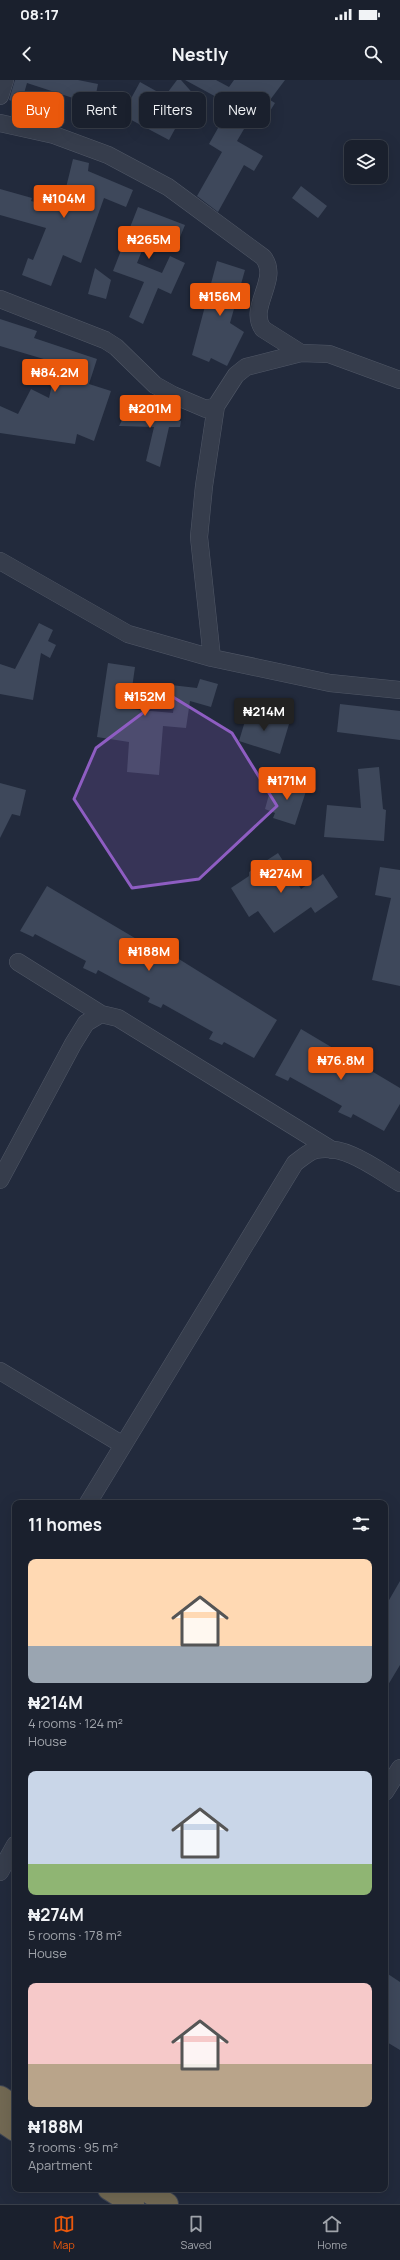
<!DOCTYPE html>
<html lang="en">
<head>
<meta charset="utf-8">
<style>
  :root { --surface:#1a202d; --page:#232835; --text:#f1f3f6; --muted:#9fa3aa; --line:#383e49; --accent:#ea580c }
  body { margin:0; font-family:Manrope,sans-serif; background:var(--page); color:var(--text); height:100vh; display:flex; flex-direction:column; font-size:15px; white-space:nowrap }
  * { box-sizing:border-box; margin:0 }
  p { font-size:13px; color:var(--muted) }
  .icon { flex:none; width:22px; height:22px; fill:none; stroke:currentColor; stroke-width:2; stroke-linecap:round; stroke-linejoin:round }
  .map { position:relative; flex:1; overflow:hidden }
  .sheet { position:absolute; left:12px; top:1420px; width:376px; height:692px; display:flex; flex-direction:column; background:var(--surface); border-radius:8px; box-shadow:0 4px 16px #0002,0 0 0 1px var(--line) }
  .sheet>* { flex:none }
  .hud { position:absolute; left:12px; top:12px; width:376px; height:36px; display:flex; gap:8px }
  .buttons { position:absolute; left:344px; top:60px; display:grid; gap:8px }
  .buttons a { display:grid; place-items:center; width:44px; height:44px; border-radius:8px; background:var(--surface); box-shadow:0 4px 16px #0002,0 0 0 1px var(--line); font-size:20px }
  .price { position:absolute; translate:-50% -34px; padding:0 9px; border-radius:4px; background:var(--accent); color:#fff; font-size:13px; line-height:26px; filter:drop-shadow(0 1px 2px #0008) }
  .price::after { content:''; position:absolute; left:50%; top:24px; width:12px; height:9px; margin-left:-6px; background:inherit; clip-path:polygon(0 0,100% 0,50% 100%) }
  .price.selected { background:#222; color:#fff }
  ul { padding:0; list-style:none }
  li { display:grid; align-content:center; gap:8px; height:212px; padding:0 16px }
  li span { display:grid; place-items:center; height:124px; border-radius:8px; color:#555 }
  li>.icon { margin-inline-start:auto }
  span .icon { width:72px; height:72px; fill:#fffc; stroke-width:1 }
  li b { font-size:17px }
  h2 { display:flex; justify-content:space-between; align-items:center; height:48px; padding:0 16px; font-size:17px }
  .chip { padding:0 14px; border-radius:8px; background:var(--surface); box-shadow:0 4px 16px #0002,0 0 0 1px var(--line); font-size:14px; line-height:36px }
  .chip.selected { background:var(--accent); color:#fff }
  .status { display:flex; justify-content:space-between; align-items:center; height:28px; padding:0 20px; background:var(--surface); direction:ltr }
  .status svg { height:11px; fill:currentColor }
  header { display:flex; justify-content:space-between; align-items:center; height:52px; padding:0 16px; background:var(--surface); font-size:18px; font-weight:700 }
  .tab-bar { display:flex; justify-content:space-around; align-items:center; height:56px; border-top:1px solid var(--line); background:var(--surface); font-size:11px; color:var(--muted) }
  .tab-bar a { display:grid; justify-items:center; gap:2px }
  .tab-bar .selected { color:var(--accent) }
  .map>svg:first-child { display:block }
</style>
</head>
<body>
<div class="status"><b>08:17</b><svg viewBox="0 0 49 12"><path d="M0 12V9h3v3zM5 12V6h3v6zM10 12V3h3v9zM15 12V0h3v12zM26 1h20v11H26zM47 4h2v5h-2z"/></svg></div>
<header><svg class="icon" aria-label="back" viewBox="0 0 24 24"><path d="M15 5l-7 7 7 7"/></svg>Nestly<svg class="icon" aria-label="search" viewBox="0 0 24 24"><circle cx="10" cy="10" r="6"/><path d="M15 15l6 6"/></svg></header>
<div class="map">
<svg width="400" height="2124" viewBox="0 0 400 2124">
  <rect width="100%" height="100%" fill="#222a3c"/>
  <path fill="#3e485b" d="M15 0H78L98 4 90 44 74 41 79 20 27 3 21 24 9 20Z
    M177 0H181L196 17 184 40 181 38 169 60 122 35 140 2 165 16Z
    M185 0H216L229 7 234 0H285L270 20 275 23 262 44 251 37 237 61 263 76 254 91 244 85 218 132 197 116 222 72 209 64 231 25Z
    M73 79 89 83 88 91 133 110 126 127 104 118 81 183 63 175 51 206 22 195 28 178 33 180 46 148 0 135V109L32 118 31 121 58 128 60 123 62 124Z
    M301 106 327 126 318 138 292 118Z
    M138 127 185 145 178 162 150 151 137 183 162 193 170 176 185 183 171 214 158 208 143 244 129 237 144 202 113 191Z
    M217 181 245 190 230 243 244 252 227 286 211 278 209 282 192 275Z
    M95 188 111 200 106 219 88 214Z
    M0 239 37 251 34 258 97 279 89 304 111 311 94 361 77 354 75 364 0 353V326L18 334 31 309 49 318 57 283 0 266Z
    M134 318 148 326 144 333 181 341 180 347H169L160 387 146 381 154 347 119 346Z
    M39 543 53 550 48 561 56 565 50 578 41 573 33 620 0 614V584L15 589Z
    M108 583 135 587 129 629 173 633 175 617 152 611 154 603 197 608 200 599 218 604 211 627 190 621 186 648 163 646 159 695 127 692 129 662 97 657Z
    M340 624 400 631V660L337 652Z
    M248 631 289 644 280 674 239 661Z
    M379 687 383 729 386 730 384 761 324 757 327 725 361 728 358 689Z
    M281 697 308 705 295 745 273 738 275 733 265 729 270 711 276 713Z
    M0 703 26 710 20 736 12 734 0 758Z
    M278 773 301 809 323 794 338 817 315 833 311 827 274 853 258 831 249 837 231 808 249 796V792Z
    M380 787 400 790V906L372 900 391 818 375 815Z
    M47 806 172 880 174 876 277 940 254 978 224 962 222 965 209 959 213 952 163 924 161 928 148 922 150 918 98 890 96 894 83 888 86 881 35 854 33 857 20 851Z
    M301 949 400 1008V1024L384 1051 353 1034 351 1038 338 1032 342 1026 290 997 288 1001 275 995Z
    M400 1501V1585L385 1610V1527Z
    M385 1892 400 1902V1970L385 1961Z"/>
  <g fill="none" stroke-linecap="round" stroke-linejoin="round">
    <defs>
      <path id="street" d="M0 16 5 0
        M0 43 54 55 108 75 168 107 263 177C281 199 247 227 263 249L301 273
        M0 219 105 260 116 267 155 305 173 315 206 329 216 326
        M0 481 128 554 212 578 330 603 400 610
        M212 578 199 457 204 406 216 326 236 295 246 287 301 273 329 274 400 300
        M18 882 101 934 118 938 332 1070
        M0 1100 73 964 86 943 101 934
        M0 1291 123 1365
        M88 1423 295 1083C301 1079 309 1071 316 1070 346 1064 376 1089 400 1103
        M385 1712 400 1688
        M0 1792 15 1765"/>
      <path id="highway" d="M0 2017 15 2027
        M0 2040 15 2050
        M109 2109 133 2124
        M144 2109 167 2124"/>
    </defs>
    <use href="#street" stroke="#515867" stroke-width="18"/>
    <use href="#highway" stroke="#3e4554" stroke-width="24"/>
    <use href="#street" stroke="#363d4c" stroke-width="17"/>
    <use href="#highway" stroke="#726953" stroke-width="22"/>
  </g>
  <path fill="#8e5dc2" fill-opacity="0.2" stroke="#8e5dc2" stroke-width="3" stroke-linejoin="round" d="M168 614 232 653 277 726 199 799 132 808 74 719 96 668Z"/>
</svg>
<div class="buttons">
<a><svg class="icon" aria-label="layers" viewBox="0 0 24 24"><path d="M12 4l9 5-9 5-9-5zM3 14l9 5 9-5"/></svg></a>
</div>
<b class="price" style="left:64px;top:139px">₦104M</b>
<b class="price" style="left:149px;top:180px">₦265M</b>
<b class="price" style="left:220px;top:237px">₦156M</b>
<b class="price" style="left:55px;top:313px">₦84.2M</b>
<b class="price" style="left:150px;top:349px">₦201M</b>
<b class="price" style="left:145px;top:637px">₦152M</b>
<b class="price selected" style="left:264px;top:652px">₦214M</b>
<b class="price" style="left:287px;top:721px">₦171M</b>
<b class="price" style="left:281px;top:814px">₦274M</b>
<b class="price" style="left:149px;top:892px">₦188M</b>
<b class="price" style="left:341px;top:1001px">₦76.8M</b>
<div class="hud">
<a class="chip selected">Buy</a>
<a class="chip">Rent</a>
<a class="chip">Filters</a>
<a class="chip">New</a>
</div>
<section class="sheet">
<h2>11 homes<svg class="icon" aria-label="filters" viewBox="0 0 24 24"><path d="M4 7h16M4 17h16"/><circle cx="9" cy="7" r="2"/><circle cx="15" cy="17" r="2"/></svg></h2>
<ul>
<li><span style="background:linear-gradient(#ffd9b3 70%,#9aa5b1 0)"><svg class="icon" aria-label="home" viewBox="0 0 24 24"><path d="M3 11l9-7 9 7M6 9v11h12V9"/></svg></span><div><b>₦214M</b><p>4 rooms · 124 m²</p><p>House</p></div></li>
<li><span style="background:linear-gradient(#c9d6e8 75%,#8fb573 0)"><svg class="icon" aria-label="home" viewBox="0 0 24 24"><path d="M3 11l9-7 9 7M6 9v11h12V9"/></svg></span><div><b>₦274M</b><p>5 rooms · 178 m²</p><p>House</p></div></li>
<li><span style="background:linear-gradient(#f6c9c9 65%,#b9a48a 0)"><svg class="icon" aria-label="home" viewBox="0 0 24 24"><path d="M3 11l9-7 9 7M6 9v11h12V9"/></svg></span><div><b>₦188M</b><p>3 rooms · 95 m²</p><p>Apartment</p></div></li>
</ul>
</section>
</div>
<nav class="tab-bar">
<a class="selected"><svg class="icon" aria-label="map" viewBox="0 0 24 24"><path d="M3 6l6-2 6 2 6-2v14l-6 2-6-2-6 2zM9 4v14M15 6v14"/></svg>Map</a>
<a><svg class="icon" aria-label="saved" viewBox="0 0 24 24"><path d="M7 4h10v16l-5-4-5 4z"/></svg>Saved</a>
<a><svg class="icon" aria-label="home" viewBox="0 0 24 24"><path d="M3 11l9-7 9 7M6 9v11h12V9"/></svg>Home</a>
</nav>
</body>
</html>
